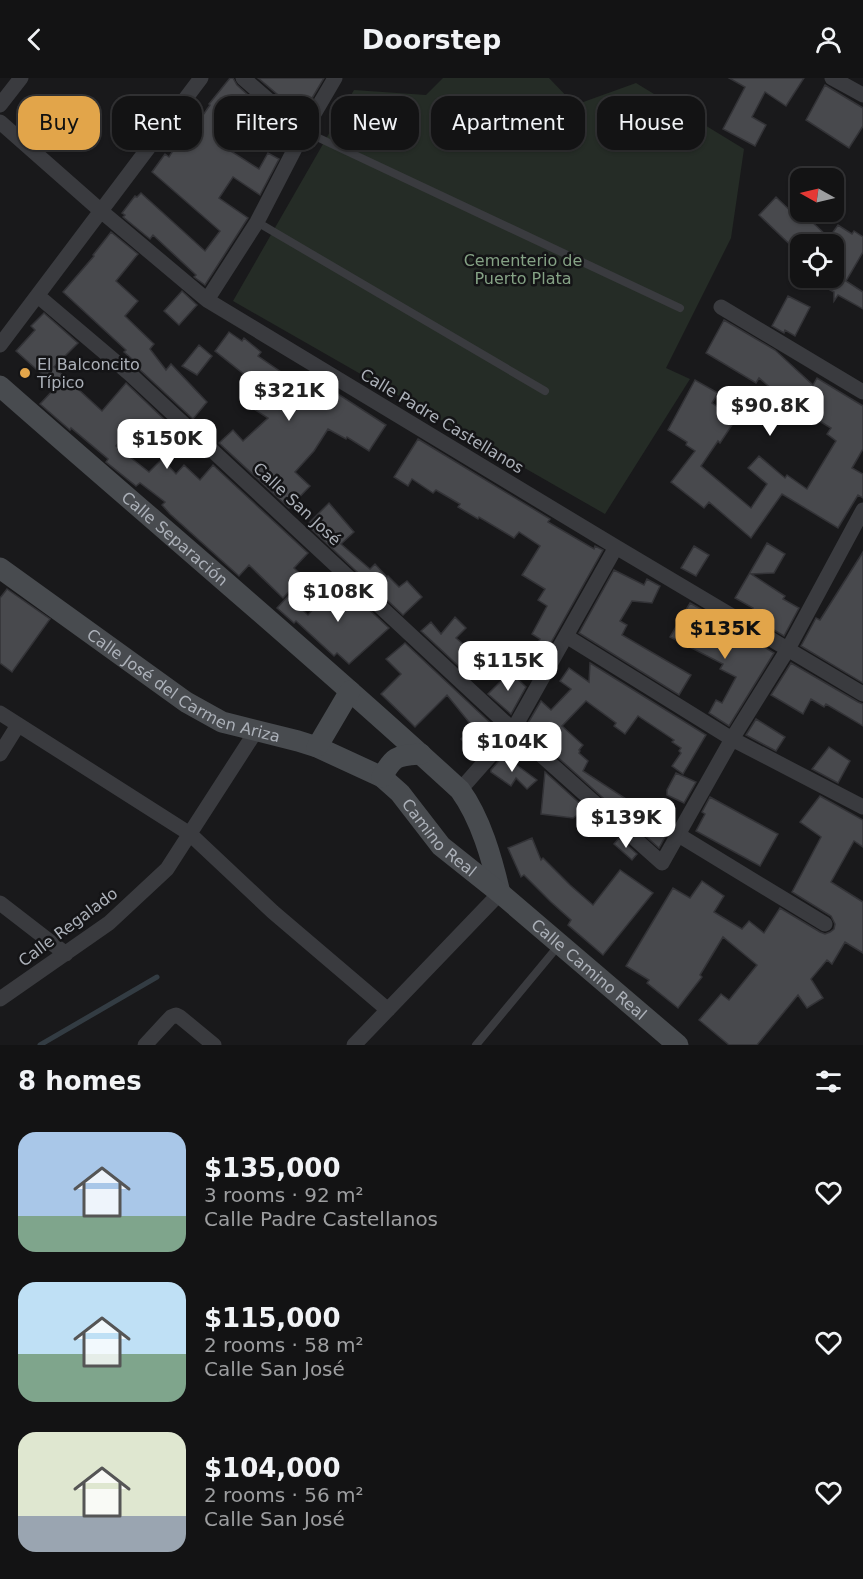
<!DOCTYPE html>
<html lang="en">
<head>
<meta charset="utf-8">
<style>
  :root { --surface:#131314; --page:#1c1c1d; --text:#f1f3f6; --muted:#9d9ea0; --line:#323234; --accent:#e2a54a }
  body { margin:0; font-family:"DejaVu Sans",sans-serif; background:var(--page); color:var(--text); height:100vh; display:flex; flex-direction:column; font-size:22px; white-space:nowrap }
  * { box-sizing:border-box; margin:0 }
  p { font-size:20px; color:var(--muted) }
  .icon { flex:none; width:33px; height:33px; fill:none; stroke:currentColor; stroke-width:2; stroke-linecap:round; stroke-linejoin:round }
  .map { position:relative; height:967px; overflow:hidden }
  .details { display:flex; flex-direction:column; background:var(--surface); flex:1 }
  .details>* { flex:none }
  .banner { position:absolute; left:18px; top:18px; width:828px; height:54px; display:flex; gap:12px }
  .needle { width:39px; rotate:278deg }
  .controls { position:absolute; left:790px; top:90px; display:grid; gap:12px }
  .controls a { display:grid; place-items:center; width:54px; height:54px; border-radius:12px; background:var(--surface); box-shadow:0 2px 4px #0004,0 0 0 2px var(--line); font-size:30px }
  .price { position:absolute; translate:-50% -51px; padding:0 14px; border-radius:12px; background:#fff; color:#222; font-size:20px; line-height:39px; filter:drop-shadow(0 2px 3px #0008) }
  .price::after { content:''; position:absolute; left:50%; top:36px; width:18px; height:14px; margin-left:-9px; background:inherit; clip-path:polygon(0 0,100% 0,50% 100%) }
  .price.active { background:var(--accent); color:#111 }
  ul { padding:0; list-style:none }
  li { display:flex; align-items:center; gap:18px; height:150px; padding:0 18px }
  li span { display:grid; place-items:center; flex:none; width:168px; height:120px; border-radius:18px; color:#555 }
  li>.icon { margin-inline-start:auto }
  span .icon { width:72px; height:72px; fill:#fffc; stroke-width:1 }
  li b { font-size:26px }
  h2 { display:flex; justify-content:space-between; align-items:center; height:72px; padding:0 18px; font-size:26px }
  .chip { padding:0 21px; border-radius:18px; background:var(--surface); box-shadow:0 2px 4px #0004,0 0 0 2px var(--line); font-size:21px; line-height:54px }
  .chip.active { background:var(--accent); color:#111 }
  header { display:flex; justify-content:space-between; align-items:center; height:78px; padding:0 18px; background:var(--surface); font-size:27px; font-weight:700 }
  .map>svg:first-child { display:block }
</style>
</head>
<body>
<header><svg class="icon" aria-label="back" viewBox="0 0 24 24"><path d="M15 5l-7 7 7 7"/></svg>Doorstep<svg class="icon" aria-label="person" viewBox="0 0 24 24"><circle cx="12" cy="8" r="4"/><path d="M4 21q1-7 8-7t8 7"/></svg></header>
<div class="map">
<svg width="863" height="967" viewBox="0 0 863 967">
  <rect width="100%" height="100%" fill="#19191b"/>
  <path fill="#252c26" d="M443 0H549L575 27 636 5 744 71 731 160 666 290 690 301 605 436 233 223 354 12 426 17Z"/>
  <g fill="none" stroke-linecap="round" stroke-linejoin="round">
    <path stroke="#333c43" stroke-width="5" d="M40 967 157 899"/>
  </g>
  <path fill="#48494d" stroke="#333337" stroke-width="1.5" d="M230 0H233L237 7 260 28 226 70 259 91 268 75 279 81 260 117 233 99 219 120 248 140 205 207 194 199 196 197 153 157 150 161 123 139 125 137 122 135 135 118 137 119 141 115 205 173 220 153 152 94 165 76 169 79 189 47 194 50 210 27 209 26Z
    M258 0H324L302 37Z
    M729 0H804L786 28 765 14 752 39 766 47 755 68 723 51 745 9Z
    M825 7 863 30V48L849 70 806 42Z
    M776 119 801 143 806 138 829 160 838 147 852 156 854 153 863 159V174L846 203 863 214V231L838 217 834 223V214L808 200H834V166H801V177L759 137Z
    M111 154 138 176 116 203 138 223 125 238 154 266 150 271 166 292 171 286 207 324 193 341 138 290 140 288 124 274 126 272 63 214 94 178 93 177Z
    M182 213 197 227 179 247 164 233Z
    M788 218 810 229 795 258 785 252 784 255 772 248Z
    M44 235 78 265 54 289 102 333 126 305 166 343 152 360 135 346 116 368 149 394 162 381 176 396 184 387 200 402 213 387 308 475 294 490 303 499 283 520 249 487 239 498 170 436 162 427 165 424 140 405 136 408 106 384 108 381 71 350 70 352 40 326 56 309 16 273 35 252 31 248Z
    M724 242 775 272 813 307 817 300 863 328V371L852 390 863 396V420L858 417 838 450 782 416 751 460 709 424 704 430 671 404 695 373 686 367 687 364 668 352 695 302 718 315 712 325 736 341 720 365 718 363 701 388 751 430 767 406 748 390 759 378 785 400 787 397 807 411 836 363 827 356 831 350 791 326 790 327 759 300 756 305 706 275Z
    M229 254 242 263 244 260 261 274 258 278 306 311 311 302 333 317 335 314 386 347 369 373 347 359 346 361 328 351 314 373 295 394 310 408 289 430 219 365 233 352 243 363 268 340 249 328 260 309 215 273Z
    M199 267 212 278 197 297 182 288Z
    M418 361 550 441 548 444 594 471 595 468 603 472 540 584 530 579 540 561 532 556 547 528 538 522 545 511 522 497 540 468 519 454 514 460 479 439 478 441 458 429 460 426 436 412 433 415 412 401 408 408 394 399Z
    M329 425 354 454 341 466 370 491 375 486 387 499 388 498 399 509 407 503 422 519 403 537 307 447Z
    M767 465 785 476 774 495 751 496 785 518 783 521 799 530 784 558 749 537 753 530 735 520Z
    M694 468 709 477 696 498 681 490Z
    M863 474V605L801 568 816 540 820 542Z
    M614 492 644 507 647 501 660 508 652 525 632 523 620 543 627 547 622 557 691 597 679 617 579 555Z
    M338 503 389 550 349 586 337 575 334 578 296 543 294 545 277 530 288 518 308 537Z
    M7 511 50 541 12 594 0 585V520Z
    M690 525 708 535 700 549 734 566 740 554 774 575 729 648 709 635 716 622 722 625 736 599 720 591 723 586 670 559Z
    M455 539 466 550 456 560 482 582 468 597 421 553 431 544 441 556Z
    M405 565 499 653 477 678 461 661 473 649 447 617 415 649 381 616 401 596 386 581Z
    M590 585 706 657 683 696 672 688 681 675 679 673 681 670 672 664 674 662 638 638 625 656 614 648 616 645 586 623 562 648 583 667 579 672 580 673 579 675 588 683 583 693 637 728 666 753 664 756 666 757 659 770 525 650 541 623 551 632 571 611 560 603 569 590 589 604Z
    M791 585 858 624 863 626V648L826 626 824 629 811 621 803 636 771 617Z
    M510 594 526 609 511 636 488 616Z
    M756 641 785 659 776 673 746 657Z
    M829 669 850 683 838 705 812 691Z
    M503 678 522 691 537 702 527 711 516 700 511 708 491 694V692Z
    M545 694 586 731 573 740 541 736Z
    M676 695 696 704 684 725 667 717V712Z
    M820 718 863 742V769L854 763 831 804 863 824V875L845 864 832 886 827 882 811 901 823 920 807 930 798 917 757 967H729L699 942 721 916 729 922 757 887 723 859 700 897 702 899 678 930 647 905 649 902 626 888 673 810 690 820 702 803 724 818 714 834 742 851 749 843 764 855 780 830 820 854 825 856 830 854 834 851 835 846 831 838 792 814 821 759 800 744Z
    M710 719 778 756 760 788 696 753 705 736 702 734Z
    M532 760 541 782 543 780 570 807 593 827 620 792 653 815 603 877 568 847 571 842 551 824 524 797 521 799 508 770Z
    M619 760 637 776 632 782 614 766Z"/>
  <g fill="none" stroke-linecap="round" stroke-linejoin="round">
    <path stroke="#3a3b3f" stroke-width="8" d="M304 53 680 230
      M257 144 545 313
      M476 967 559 867"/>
    <path stroke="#3a3b3f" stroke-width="15" d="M243 0 304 53
      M832 0 863 17
      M0 27 21 0
      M0 44 101 133 207 222 616 469 863 616
      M38 218 130 296 513 652 662 785 732 661 788 571 863 432
      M207 222 257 144 304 53 335 0
      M721 229 863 314
      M0 267 201 0
      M566 558 732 661 863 729
      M0 635 190 756 273 834 388 932
      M0 676 18 647
      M460 712 513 652 616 469
      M677 756 825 846
      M0 825 66 876
      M0 921 109 845 167 791 256 653
      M145 967 171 939 176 937 180 939 214 967
      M354 967 500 815"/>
    <g stroke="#484b4f" stroke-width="21">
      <path id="s1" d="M0 308C153 443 310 574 460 712 481 741 492 781 500 815"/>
      <path id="s2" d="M0 490 186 624 222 644 298 663 317 669 382 699 400 715 441 768 500 815 678 967"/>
      <path d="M317 669 350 613"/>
      <path d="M382 699C394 677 397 678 421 676"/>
    </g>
  </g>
  <circle fill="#e2a54a" stroke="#141416" stroke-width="2" cx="25" cy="295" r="6"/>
  <g text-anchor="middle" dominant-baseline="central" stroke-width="5" stroke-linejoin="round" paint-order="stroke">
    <g font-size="16" fill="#85a285" stroke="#141416">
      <text x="523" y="182">Cementerio de<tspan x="523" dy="18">Puerto Plata</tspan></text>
    </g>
    <g font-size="16" fill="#acb1b9" stroke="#141416" text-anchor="start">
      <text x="37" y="286">El Balconcito<tspan x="37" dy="18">Típico</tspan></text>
    </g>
    <g font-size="16" fill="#acb1b9" stroke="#141416">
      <text transform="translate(442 343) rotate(31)">Calle Padre Castellanos</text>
      <text transform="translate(297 426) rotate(43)">Calle San José</text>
      <text stroke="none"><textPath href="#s1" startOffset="232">Calle Separación</textPath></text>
      <text stroke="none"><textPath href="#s2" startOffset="220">Calle José del Carmen Ariza</textPath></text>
      <text stroke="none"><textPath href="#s2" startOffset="524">Camino Real</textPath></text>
      <text transform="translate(68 849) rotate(-37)">Calle Regalado</text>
      <text stroke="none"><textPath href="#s2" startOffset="724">Calle Camino Real</textPath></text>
    </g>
  </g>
</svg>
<div class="controls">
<a><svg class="needle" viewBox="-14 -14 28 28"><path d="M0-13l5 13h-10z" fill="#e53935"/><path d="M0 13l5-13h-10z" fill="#9d9ea0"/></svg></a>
<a><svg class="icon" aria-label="locate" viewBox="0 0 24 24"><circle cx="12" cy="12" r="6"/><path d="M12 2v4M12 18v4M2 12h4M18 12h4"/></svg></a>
</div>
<b class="price" style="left:289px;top:344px">$321K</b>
<b class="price" style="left:770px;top:359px">$90.8K</b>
<b class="price" style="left:167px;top:392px">$150K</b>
<b class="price" style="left:338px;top:545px">$108K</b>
<b class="price active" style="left:725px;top:582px">$135K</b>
<b class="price" style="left:508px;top:614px">$115K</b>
<b class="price" style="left:512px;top:695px">$104K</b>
<b class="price" style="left:626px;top:771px">$139K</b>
<div class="banner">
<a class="chip active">Buy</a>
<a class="chip">Rent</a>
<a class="chip">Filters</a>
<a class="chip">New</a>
<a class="chip">Apartment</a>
<a class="chip">House</a>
</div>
</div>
<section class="details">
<h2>8 homes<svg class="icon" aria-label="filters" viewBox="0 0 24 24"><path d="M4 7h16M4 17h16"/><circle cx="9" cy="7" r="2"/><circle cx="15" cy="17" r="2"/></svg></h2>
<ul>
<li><span style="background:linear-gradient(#a9c7e8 70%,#7fa58c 0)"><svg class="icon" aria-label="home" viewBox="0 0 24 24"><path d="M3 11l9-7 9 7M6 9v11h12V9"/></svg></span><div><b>$135,000</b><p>3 rooms · 92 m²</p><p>Calle Padre Castellanos</p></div><svg class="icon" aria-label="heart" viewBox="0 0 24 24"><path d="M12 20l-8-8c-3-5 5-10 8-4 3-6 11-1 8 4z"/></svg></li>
<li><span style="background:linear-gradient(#bfe0f5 60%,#7fa58c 0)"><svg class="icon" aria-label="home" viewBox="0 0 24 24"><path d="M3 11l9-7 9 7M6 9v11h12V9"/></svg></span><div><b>$115,000</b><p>2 rooms · 58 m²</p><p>Calle San José</p></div><svg class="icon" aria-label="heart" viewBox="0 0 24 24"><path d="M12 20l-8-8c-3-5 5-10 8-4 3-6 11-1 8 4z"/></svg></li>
<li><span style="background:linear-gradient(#dfe7d0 70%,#9aa5b1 0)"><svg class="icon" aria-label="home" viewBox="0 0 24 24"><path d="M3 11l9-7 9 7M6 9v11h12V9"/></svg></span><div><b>$104,000</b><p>2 rooms · 56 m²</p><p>Calle San José</p></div><svg class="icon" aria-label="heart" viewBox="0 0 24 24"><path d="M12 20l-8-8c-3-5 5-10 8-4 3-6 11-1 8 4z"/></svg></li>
</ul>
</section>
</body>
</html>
